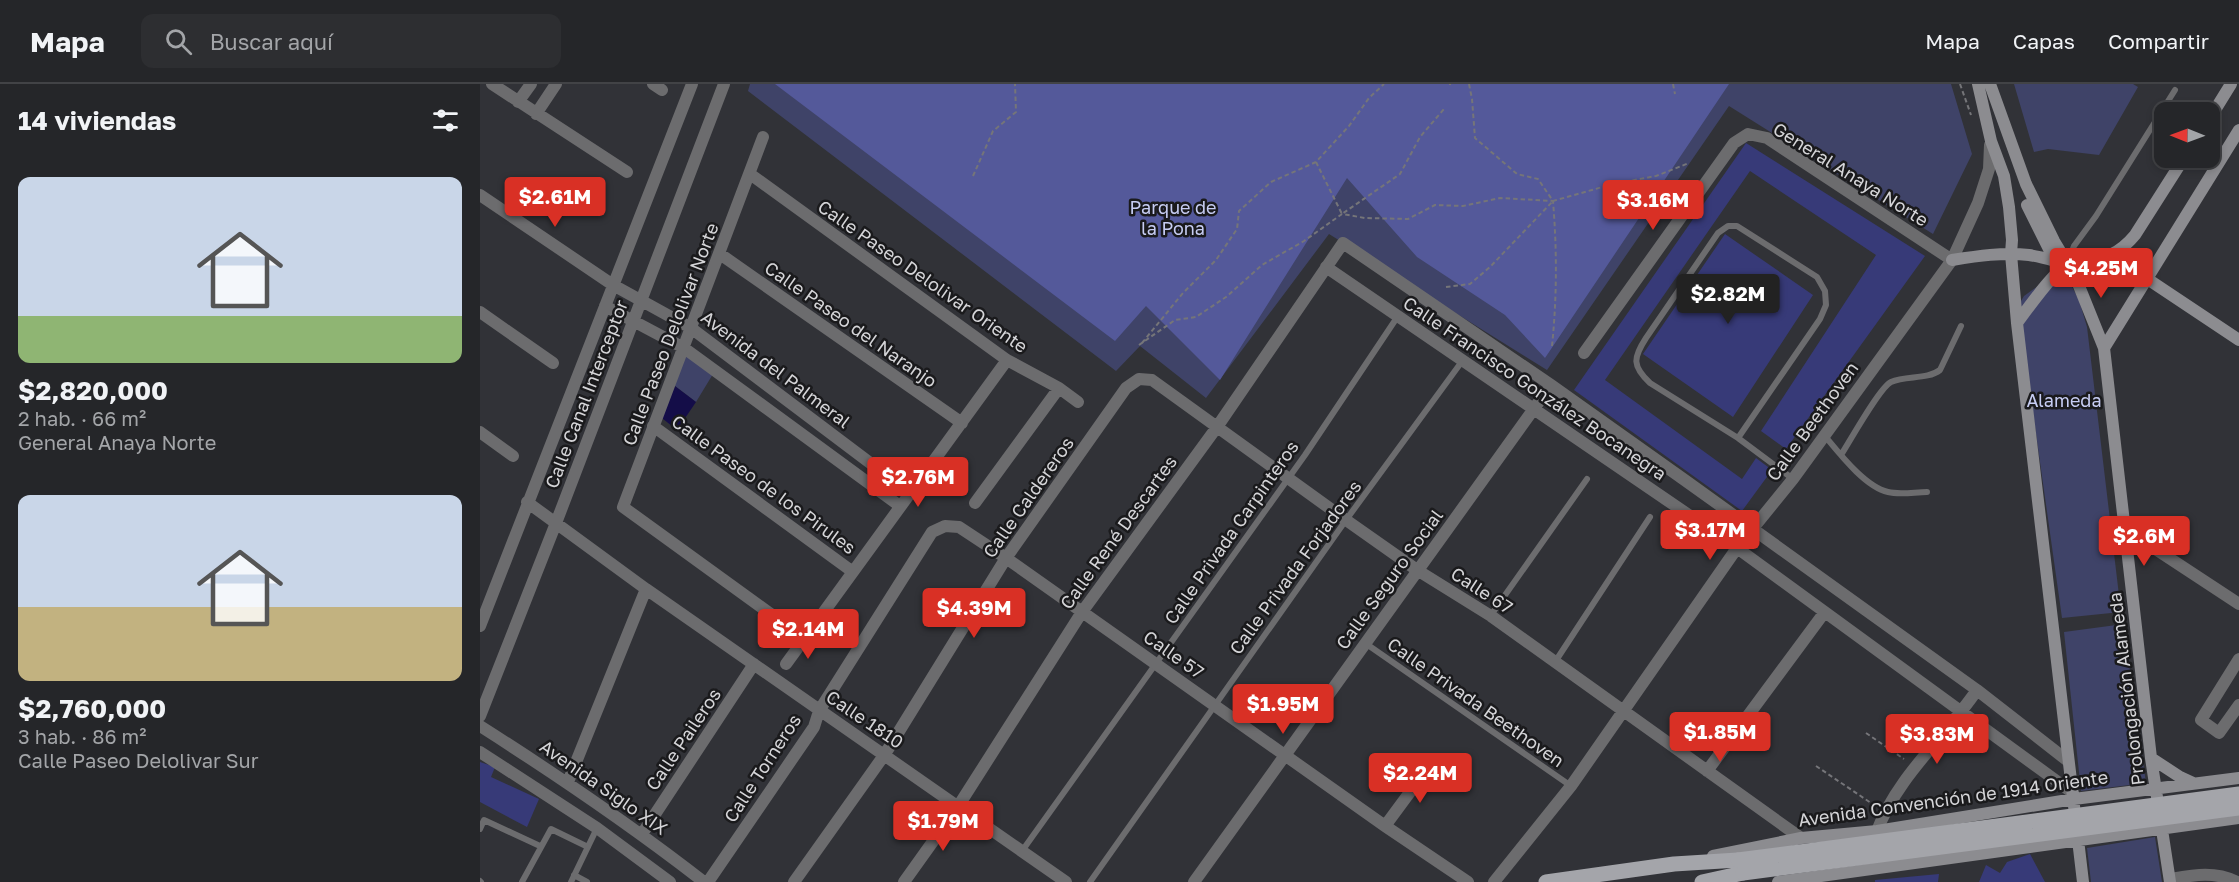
<!DOCTYPE html>
<html lang="es">
<head>
<meta charset="utf-8">
<style>
  :root { --surface:#252629; --page:#2d2e31; --text:#f1f3f6; --muted:#a3a5a8; --line:#424346; --accent:#d93025 }
  body { margin:0; font-family:"Golos Text",sans-serif; background:var(--page); color:var(--text); height:100vh; display:flex; flex-direction:column; font-size:22px; white-space:nowrap }
  * { box-sizing:border-box; margin:0 }
  p { font-size:20px; color:var(--muted) }
  .icon { flex:none; width:33px; height:33px; fill:none; stroke:currentColor; stroke-width:2; stroke-linecap:round; stroke-linejoin:round }
  .map { position:relative; flex:1; overflow:hidden }
  .side { display:flex; flex-direction:column; background:var(--surface); width:480px }
  .side>* { flex:none }
  .needle { width:39px; rotate:271deg }
  .controls { position:absolute; left:1674px; top:18px; display:grid; gap:12px }
  .controls a { display:grid; place-items:center; width:66px; height:66px; border-radius:12px; background:var(--surface); box-shadow:0 3px 9px #0003,0 0 0 2px var(--line); font-size:30px }
  .price { position:absolute; translate:-50% -51px; padding:0 14px; border-radius:6px; background:var(--accent); color:#fff; font-size:20px; line-height:39px; filter:drop-shadow(0 2px 3px #0008) }
  .price::after { content:''; position:absolute; left:50%; top:36px; width:18px; height:14px; margin-left:-9px; background:inherit; clip-path:polygon(0 0,100% 0,50% 100%) }
  .price.active { background:#222; color:#fff }
  ul { padding:0; list-style:none }
  li { display:grid; align-content:center; gap:12px; height:318px; padding:0 18px }
  li span { display:grid; place-items:center; height:186px; border-radius:12px; color:#555 }
  li>.icon { margin-inline-start:auto }
  span .icon { width:108px; height:108px; fill:#fffc; stroke-width:1 }
  li b { font-size:26px }
  h2 { display:flex; justify-content:space-between; align-items:center; height:72px; padding:0 18px; font-size:26px }
  header { display:flex; align-items:center; gap:36px; box-sizing:border-box; height:84px; padding:0 30px; background:var(--surface); border-bottom:2px solid var(--line) }
  header strong { font-size:28px }
  nav { display:flex; gap:33px; margin-inline-start:auto; font-size:21px }
  .search { width:420px; height:54px; background:var(--page); display:flex; align-items:center; gap:15px; box-sizing:border-box; padding:0 21px; border-radius:12px; color:var(--muted); font-size:22px }
  main { display:flex; flex:1; min-height:0 }
  .map>svg:first-child { display:block }
</style>
</head>
<body>
<header>
<strong>Mapa</strong>
<div class="search"><svg class="icon" aria-label="search" viewBox="0 0 24 24"><circle cx="10" cy="10" r="6"/><path d="M15 15l6 6"/></svg>Buscar aquí</div>
<nav><a>Mapa</a><a>Capas</a><a>Compartir</a></nav>
</header>
<main>
<section class="side">
<h2>14 viviendas<svg class="icon" aria-label="filters" viewBox="0 0 24 24"><path d="M4 7h16M4 17h16"/><circle cx="9" cy="7" r="2"/><circle cx="15" cy="17" r="2"/></svg></h2>
<ul>
<li><span style="background:linear-gradient(#c9d6e8 75%,#8fb573 0)"><svg class="icon" aria-label="home" viewBox="0 0 24 24"><path d="M3 11l9-7 9 7M6 9v11h12V9"/></svg></span><div><b>$2,820,000</b><p>2 hab. · 66 m²</p><p>General Anaya Norte</p></div></li>
<li><span style="background:linear-gradient(#c9d6e8 60%,#c2b280 0)"><svg class="icon" aria-label="home" viewBox="0 0 24 24"><path d="M3 11l9-7 9 7M6 9v11h12V9"/></svg></span><div><b>$2,760,000</b><p>3 hab. · 86 m²</p><p>Calle Paseo Delolivar Sur</p></div></li>
</ul>
</section>
<div class="map">
<svg width="1759" height="798" viewBox="0 0 1759 798">
  <rect width="100%" height="100%" fill="#313237"/>
  <path fill="#3f4368" d="M270 0H1471L1492 70 1453 150 1249 22 1067 286 849 150 726 314 660 262 636 287 268 7Z
    M1534 0H1653L1658 3 1619 71 1568 65 1554 68Z
    M1569 194 1588 195 1599 216 1607 243 1641 528 1582 534 1538 222 1544 212Z
    M203 267 233 290 216 318 191 299Z
    M1644 540 1666 699 1601 707 1584 548Z
    M1675 753 1682 798H1611L1607 764Z"/>
  <path fill="#54599a" d="M295 0H1249L1065 274 1025 231 937 173 867 94 740 296 666 222 635 257Z"/>
  <path fill="#140d48" d="M191 299 216 318 197 346 178 331Z"/>
  <path fill="#373a78" d="M1266 59 1445 172 1306 365 1281 347 1396 171 1270 87 1125 296 1262 395 1276 374 1292 386 1262 427 1094 306Z
    M1245 150 1333 211 1253 333 1163 270Z
    M0 678 15 683 11 693 59 715 47 743 0 718Z
    M1550 770 1565 798H1499L1506 781 1520 789 1527 778Z
    M1459 790 1458 798H1395V796Z"/>
  <g fill="none" stroke-linecap="round" stroke-linejoin="round">
    <path stroke="#757579" stroke-width="2" stroke-dasharray="4.5 3" stroke-linecap="butt" d="M969 0H971
      M989 0 992 15 995 54 1037 90 1058 95 1073 117 1133 100 1176 92 1209 79
      M1193 0 1195 10
      M1480 0 1491 31
      M836 78 862 130 920 90 940 53 964 25
      M493 92 513 47 536 28 535 0
      M966 203 990 200 1010 183 1073 117
      M662 259 703 209 736 176 757 145 759 127 791 98 836 78 869 42 889 14 904 0
      M659 261 695 236 716 233 746 213 782 181 824 157 862 130 885 134 928 135 955 121 983 122 1020 114 1073 117
      M1072 262C1077 213 1077 166 1073 117
      M1386 649 1424 675
      M1336 682 1394 721"/>
    <path stroke="#6c6c6e" stroke-width="6" d="M1588 178 1594 162 1616 132 1695 6
      M1344 351C1359 369 1385 403 1408 408 1420 411 1435 408 1447 408
      M1258 354 1340 235 1346 221 1345 207 1337 193 1257 142H1248L1238 149 1166 254C1153 274 1152 282 1170 299L1258 354 1313 395
      M1361 371C1370 357 1400 303 1411 298 1426 291 1447 296 1460 286L1481 242
      M1011 531 1107 395
      M885 559 1091 702
      M1075 578 1170 433
      M0 745 4 736 60 762
      M542 767 825 371 918 232
      M94 791 107 798
      M0 797 1 798
      M42 798 71 745 108 763
      M91 798 117 744
      M610 798 866 436 983 276"/>
    <path stroke="#6c6c6e" stroke-width="12" d="M12 0 147 88
      M173 0 182 6
      M38 18 51 0
      M56 30 76 0
      M283 53 143 423 324 554
      M270 90 527 276 579 304 598 318
      M0 111 133 201 211 244 430 409
      M240 170 482 339
      M846 183 1257 464 1593 709
      M125 222 204 264 420 422
      M0 228 73 279
      M1104 269 1254 59 1268 50 1287 54 1472 176
      M173 342 373 488
      M0 348 33 372
      M47 418 166 505 586 798
      M495 419 579 304
      M1645 445 1759 520
      M0 542 212 0
      M1759 575 1721 636 1739 649 1759 621
      M306 580 527 276
      M0 632 76 439 244 0
      M0 642C77 691 152 742 224 798
      M0 668 117 744 190 798
      M1227 687 1344 529
      M88 698 166 505
      M905 742 950 681
      M1397 747C1417 693 1465 653 1497 606
      M162 750 274 580
      M1690 795C1714 791 1735 787 1757 798
      M228 798 334 643 339 627 452 448 465 442 479 443 526 474 905 742 988 798
      M314 798 405 670 526 474 646 304 659 295 672 296 866 436 937 486 1011 532 1321 754
      M424 798 479 721 602 528 737 343 863 159 1071 301 1206 397 1497 606 1588 677
      M714 798 1071 301
      M1014 798 1091 702 1257 464 1313 395 1472 176 1498 119 1509 85 1510 61"/>
    <path stroke="#8c8c90" stroke-width="12" d="M1498 0 1511 57 1524 92 1529 123 1532 156 1531 170 1537 239 1603 798
      M1510 0 1546 100 1574 157 1595 192 1624 264 1671 674 1690 798
      M1730 34 1751 0
      M1547 121 1569 165 1581 177
      M1641 165 1666 194 1759 256
      M1472 176C1497 172 1523 168 1549 171 1563 173 1577 178 1591 181
      M1608 183H1621L1666 194
      M1537 239C1546 227 1576 184 1589 180 1593 179 1598 179 1603 178 1625 175 1640 169 1655 151L1704 74
      M1624 264 1759 46
      M1671 674 1700 693 1713 699
      M1233 772 1321 754 1397 747 1594 715 1759 694
      M1298 798 1759 734"/>
    <path stroke="#a4a5aa" stroke-width="15" d="M1066 798 1194 780 1258 776
      M1222 798 1263 789"/>
    <path stroke="#a4a5aa" stroke-width="15" d="M1258 776 1759 710
      M1263 789 1759 724"/>
  </g>
  <g text-anchor="middle" dominant-baseline="central" stroke-width="5" stroke-linejoin="round" paint-order="stroke">
    <g font-size="18" fill="#d5d5d8" stroke="#1a1a1c">
      <text transform="translate(1371 90) rotate(32)">General Anaya Norte</text>
      <text transform="translate(443 192) rotate(35)">Calle Paseo Delolivar Oriente</text>
      <text transform="translate(371 240) rotate(35)">Calle Paseo del Naranjo</text>
      <text transform="translate(190 250) rotate(-69)">Calle Paseo Delolivar Norte</text>
      <text transform="translate(296 285) rotate(37)">Avenida del Palmeral</text>
      <text transform="translate(1055 304) rotate(34)">Calle Francisco González Bocanegra</text>
      <text transform="translate(106 310) rotate(-69)">Calle Canal Interceptor</text>
      <text transform="translate(1332 337) rotate(-54)">Calle Beethoven</text>
      <text transform="translate(284 400) rotate(36)">Calle Paseo de los Pirules</text>
      <text transform="translate(548 413) rotate(-55)">Calle Caldereros</text>
      <text transform="translate(638 448) rotate(-54)">Calle René Descartes</text>
      <text transform="translate(751 448) rotate(-55)">Calle Privada Carpinteros</text>
      <text transform="translate(815 483) rotate(-54)">Calle Privada Forjadores</text>
      <text transform="translate(909 495) rotate(-54)">Calle Seguro Social</text>
      <text transform="translate(1002 506) rotate(33)">Calle 67</text>
      <text transform="translate(694 570) rotate(35)">Calle 57</text>
      <text transform="translate(1646 605) rotate(-97)">Prolongación Alameda</text>
      <text transform="translate(996 618) rotate(35)">Calle Privada Beethoven</text>
      <text transform="translate(385 635) rotate(34)">Calle 1810</text>
      <text transform="translate(203 655) rotate(-56)">Calle Paileros</text>
      <text transform="translate(282 684) rotate(-57)">Calle Torneros</text>
      <text transform="translate(124 703) rotate(35)">Avenida Siglo XIX</text>
      <text transform="translate(1473 714) rotate(-8)">Avenida Convención de 1914 Oriente</text>
    </g>
    <g font-size="18" fill="#c7cdf3" stroke="#1a1a1c">
      <text x="693" y="123">Parque de<tspan x="693" dy="21">la Pona</tspan></text>
      <text x="1584" y="316">Alameda</text>
    </g>
  </g>
</svg>
<div class="controls">
<a><svg class="needle" viewBox="-14 -14 28 28"><path d="M0-13l5 13h-10z" fill="#e53935"/><path d="M0 13l5-13h-10z" fill="#a3a5a8"/></svg></a>
</div>
<b class="price" style="left:75px;top:144px">$2.61M</b>
<b class="price" style="left:1173px;top:147px">$3.16M</b>
<b class="price" style="left:1621px;top:215px">$4.25M</b>
<b class="price active" style="left:1248px;top:241px">$2.82M</b>
<b class="price" style="left:438px;top:424px">$2.76M</b>
<b class="price" style="left:1230px;top:477px">$3.17M</b>
<b class="price" style="left:1664px;top:483px">$2.6M</b>
<b class="price" style="left:494px;top:555px">$4.39M</b>
<b class="price" style="left:328px;top:576px">$2.14M</b>
<b class="price" style="left:803px;top:651px">$1.95M</b>
<b class="price" style="left:1240px;top:679px">$1.85M</b>
<b class="price" style="left:1457px;top:681px">$3.83M</b>
<b class="price" style="left:940px;top:720px">$2.24M</b>
<b class="price" style="left:463px;top:768px">$1.79M</b>
</div>
</main>
</body>
</html>
